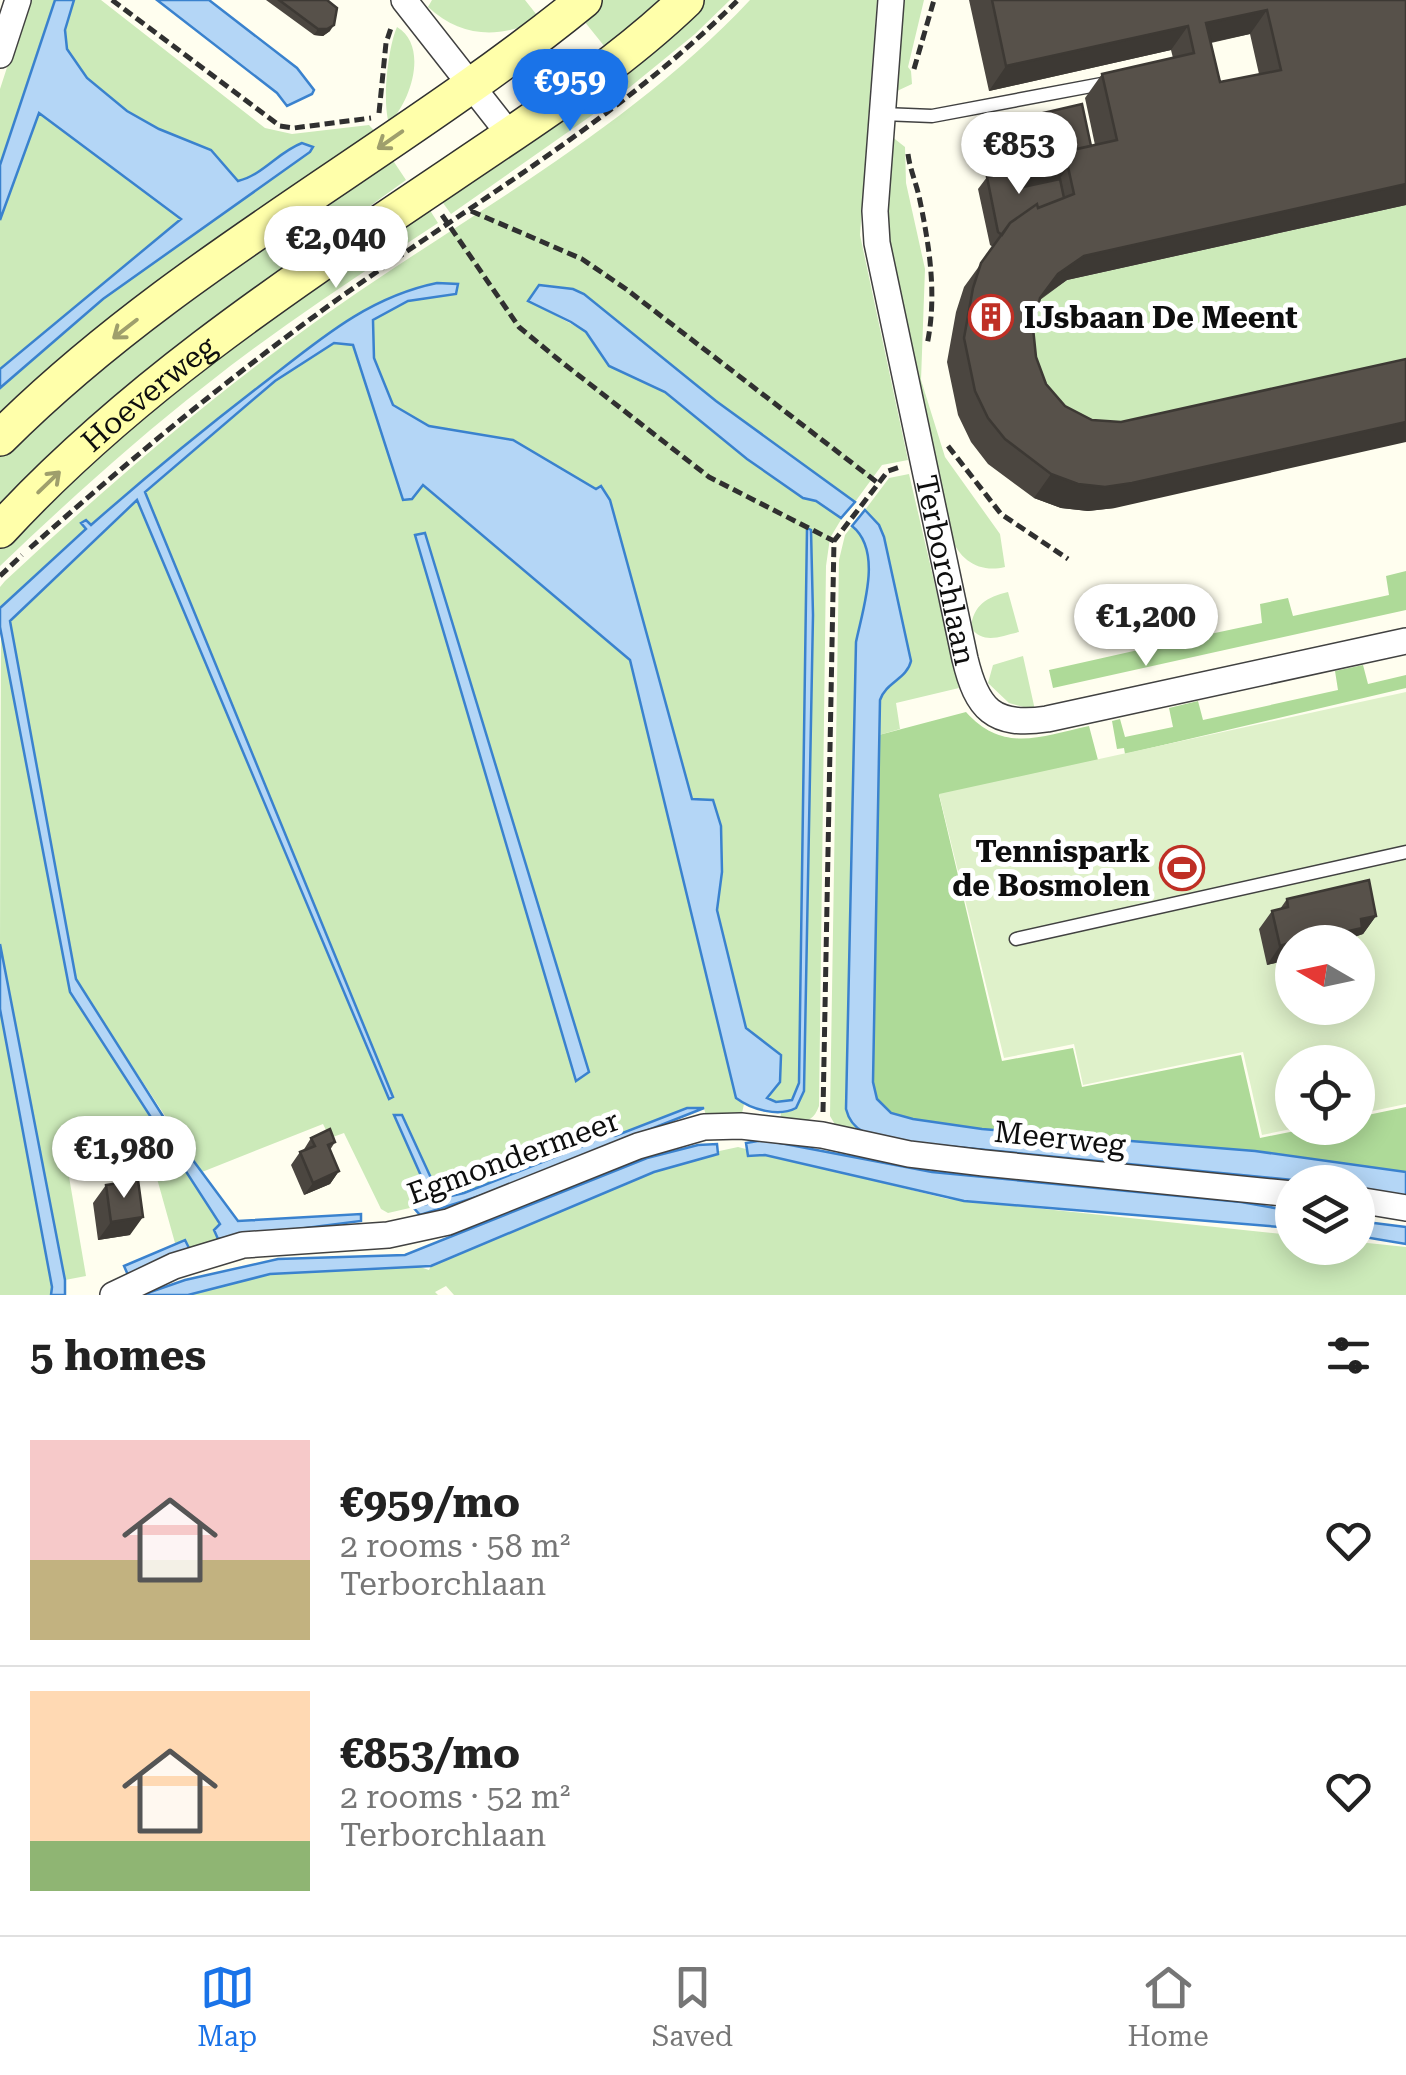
<!DOCTYPE html>
<html lang="en">
<head>
<meta charset="utf-8">
<style>
  :root { --surface:#fff; --page:#f6f6f6; --text:#222; --muted:#767676; --line:#e0e0e0; --accent:#1a73e8 }
  body { margin:0; font-family:"Roboto Serif",serif; background:var(--page); color:var(--text); height:100vh; display:flex; flex-direction:column; font-size:38px; white-space:nowrap }
  * { box-sizing:border-box; margin:0 }
  p { font-size:32px; color:var(--muted) }
  .icon { flex:none; width:55px; height:55px; fill:none; stroke:currentColor; stroke-width:2; stroke-linecap:round; stroke-linejoin:round }
  .map { position:relative; height:1295px; overflow:hidden }
  .side { display:flex; flex-direction:column; background:var(--surface); flex:1 }
  .side>* { flex:none }
  .needle { width:65px; rotate:279deg }
  .tools { position:absolute; left:1275px; top:925px; display:grid; gap:20px }
  .tools a { display:grid; place-items:center; width:100px; height:100px; border-radius:50%; background:var(--surface); box-shadow:0 5px 25px #0003; font-size:50px }
  .price { position:absolute; translate:-50% -85px; padding:0 22px; border-radius:35px; background:#fff; color:#222; font-size:32px; line-height:65px; filter:drop-shadow(0 2px 5px #0008) }
  .price::after { content:''; position:absolute; left:50%; top:60px; width:30px; height:22px; margin-left:-15px; background:inherit; clip-path:polygon(0 0,100% 0,50% 100%) }
  .price.selected { background:var(--accent); color:#fff }
  ul { padding:0; list-style:none }
  li { display:flex; align-items:center; gap:30px; height:250px; padding:0 30px }
  li+li { border-top:2px solid var(--line) }
  li span { display:grid; place-items:center; flex:none; width:280px; height:200px; border-radius:0px; color:#555 }
  li>.icon { margin-inline-start:auto }
  span .icon { width:120px; height:120px; fill:#fffc; stroke-width:1 }
  li b { font-size:42px }
  h2 { display:flex; justify-content:space-between; align-items:center; height:120px; padding:0 30px; font-size:42px }
  .tabs { display:flex; justify-content:space-around; align-items:center; height:140px; border-top:2px solid var(--line); background:var(--surface); font-size:28px; color:var(--muted) }
  .tabs a { display:grid; justify-items:center; gap:5px }
  .tabs .selected { color:var(--accent) }
  .map>svg:first-child { display:block }
</style>
</head>
<body>
<div class="map">
<svg width="1406" height="1295" viewBox="0 0 1406 1295">
  <rect width="100%" height="100%" fill="#fffeef"/>
  <path fill="#cceab9" d="M29 0H55L0 165V89Z
    M74 0H101L265 128 292 134 369 125 380 137 0 427V388L5 383 103 299 312 148 294 146 253 177 238 181 229 169C188 146 77 93 66 47 63 31 70 15 74 0Z
    M432 0H525L540 19C501 39 461 38 428 7Z
    M601 0H670L609 52 580 16Z
    M698 0H730L695 34 619 96 605 79Z
    M750 0H877L860 235 908 460 882 465 855 502 716 401 584 294 529 301 586 332 609 366 665 392 747 459 803 498 816 501 842 518 830 538 826 566 819 1106C812 1126 798 1123 780 1120L781 1113C793 1112 801 1103 804 1091L813 615 811 530 807 529 799 1083 792 1100 776 1102 767 1099 780 1055 746 1028 717 910 722 872 721 826 713 801 692 799 610 500 513 440 429 426 393 404 374 358 372 320 408 301 456 294 437 283C368 298 319 340 264 382 205 428 147 475 91 525L86 520 82 523 87 529 0 608V587L5 581C127 467 253 360 394 268 517 187 649 108 750 0Z
    M902 0H924L908 67 911 71 912 84 897 91Z
    M397 27C429 46 411 102 389 123 382 102 388 47 397 27Z
    M595 87 608 104 451 214 438 196Z
    M38 112 182 219 0 369V220Z
    M891 136 905 147 906 183 925 269 921 380 945 457 1000 534 1005 567C980 573 960 561 951 537L885 226Z
    M388 153 406 180 172 349 0 514V455L74 388Z
    M426 204 438 223C359 275 280 326 206 385 134 441 66 503 0 566V540L149 403Z
    M1406 205V380L1104 446 1048 430 1023 323 1041 298 1067 280Z
    M334 343 353 345 363 370 422 484 630 660 736 1098 744 1104 742 1113 706 1116 704 1108H687L615 1136 596 1137 593 1142 464 1193 447 1197 437 1191 402 1115H395L430 1196 427 1204 388 1213 381 1209 344 1133 330 1138 323 1124 202 1172 75 979 10 621 137 499 390 1098 393 1096 145 492 275 381Z
    M909 474 959 688 896 703 900 729 879 735 880 700 887 685 865 510 889 478Z
    M852 526C883 551 863 608 856 642L846 1109C853 1137 878 1136 904 1142L1314 1182H1292V1188L954 1156 840 1133 830 1116 839 560 845 535Z
    M1008 592 1019 632C1001 636 984 645 971 628 973 605 987 597 1008 592Z
    M1 625 70 992 221 1225 214 1230 218 1239 190 1250 185 1241 175 1243 151 1157 68 1171 86 1276 65 1280 0 944Z
    M1023 656 1035 710 1009 703 988 683 993 665Z
    M0 1009 52 1287 51 1295H0Z
    M738 1147 948 1199 1292 1235V1248H1358V1242L1406 1247V1295H454L446 1286 435 1292 438 1295H174L230 1273 405 1262 429 1270 435 1257 701 1155Z"/>
  <path fill="#aeda98" d="M1406 571V610L1053 688 1049 670 1165 644 1163 625 1191 619 1196 637 1262 623 1260 604 1288 598 1293 616 1389 595 1386 576Z
    M1363 665 1368 684 1406 675V688L1125 754 1124 748 1117 749 1112 721 1120 719 1125 737 1173 727 1169 708 1198 701 1203 720 1338 690 1335 671Z
    M966 712C1004 754 1041 736 1089 726L1098 760 939 795 1002 1061 1073 1048 1082 1087 1241 1055 1260 1138 1310 1128H1358V1117L1406 1107V1172L1255 1151 982 1129 913 1119 891 1113 877 1099 873 1082 879 735Z"/>
  <path fill="#dff1ca" fill-rule="evenodd" d="M1406 692V1104L1358 1114V1062H1292V1128H1296L1262 1135 1243 1052 1083 1085 1074 1044 1004 1058 939 794ZM1292 942H1358V1008H1292Z"/>
  <path fill="#b4d6f6" stroke="#3a82ce" stroke-width="2.5" d="M55 0H74L65 30 67 49 87 78 127 111 159 129 211 150 238 181C263 175 278 152 302 143L313 147 310 152 103 299 0 388V369L181 219 39 113 0 220V165Z
    M157 0H209L297 68 314 90 312 94 287 106 277 93Z
    M437 283 458 284 456 294 408 301 373 320 374 358 393 405 429 426 513 440 596 489 601 486 610 500 692 799 713 800 721 826 722 872 717 910 746 1028 781 1055 780 1082 767 1098 776 1102 792 1100 799 1083 807 528 811 530 813 615 804 1091 796 1108C779 1117 752 1110 736 1098L630 660 423 485 412 499 403 500 353 345 334 343 275 381 145 492 393 1097 389 1099 137 500 10 621 76 979 178 1140 238 1221 361 1214V1221L218 1239 214 1230 220 1224 70 992 0 627V608L86 529 81 523 86 520 91 525C148 475 205 428 265 382 319 340 368 297 437 283Z
    M539 285 573 289 584 294 716 401 855 502 841 518 816 501 803 498 747 459 665 392 609 366 586 332 571 322 528 301Z
    M865 510 879 525 884 537 911 661C907 679 886 682 880 700L873 1082 877 1099 891 1113 913 1119 982 1129 1255 1151 1406 1172V1197L1358 1188V1182H1314L904 1142C878 1136 853 1137 846 1109L856 642C863 608 883 551 852 526Z
    M425 533 589 1072 576 1081 415 535Z
    M0 944 65 1280V1295H51L52 1287 0 1009Z
    M687 1108H704L492 1192 420 1215 413 1207 427 1204 430 1196 394 1115H402L437 1191 447 1197 464 1193 593 1142 596 1137 594 1132 602 1129 607 1135 615 1136Z
    M764 1140 932 1172 1241 1202 1292 1211V1228L964 1201 765 1155 748 1156 746 1143Z
    M717 1144 718 1154 654 1172 431 1266 270 1274 188 1295H142L185 1280 278 1259 405 1255 647 1158 698 1145Z
    M1358 1221 1406 1227V1244L1358 1236Z
    M185 1240 190 1250 128 1275 124 1266Z"/>
  <g fill="none" stroke-linecap="round" stroke-linejoin="round">
    <defs>
      <path id="service" d="M883 114 932 116 1107 83
        M1016 939 1406 852"/>
      <g id="minor">
        <path d="M404 0 510 135"/>
        <path id="s1" d="M891 0 875 211 877 243 965 659C977 709 993 727 1047 719L1406 641"/>
        <path d="M0 55 18 0"/>
        <path d="M1358 1200 1406 1208"/>
        <path d="M113 1295 174 1266 243 1245 388 1235 448 1222 638 1146 704 1127 741 1126 822 1135 909 1154 984 1163 1292 1194"/>
      </g>
      <g id="secondary">
        <path d="M0 438C173 265 395 154 584 0"/>
        <path id="s2" d="M0 530C131 388 289 284 448 177 530 121 614 69 686 0"/>
      </g>
    </defs>
    <use href="#service" stroke="#414141" stroke-width="15"/>
    <use href="#minor" stroke="#414141" stroke-width="28"/>
    <use href="#secondary" stroke="#303030" stroke-width="38"/>
    <path stroke="#303030" stroke-width="5" stroke-dasharray="10 5" stroke-linecap="butt" d="M112 0 280 126 294 128 371 118
      M914 69 934 0
      M379 113 386 43 392 25
      M908 154C910 170 917 185 920 201 930 249 937 297 927 345
      M471 211 582 259 626 289 878 483
      M442 215 519 327 559 360 709 477 834 541
      M948 446 1001 514 1068 559
      M30 548C127 462 226 380 331 304 469 205 617 121 738 0
      M0 576 22 555
      M823 1112 834 541 888 471 900 467"/>
    <use href="#service" stroke="#fff" stroke-width="12"/>
    <use href="#minor" stroke="#fff" stroke-width="25"/>
    <use href="#secondary" stroke="#ffa" stroke-width="35"/>
  </g>
  <path fill="#4b4640" fill-rule="evenodd" d="M266 0H327L330 31 323 36 314 35Z
    M969 0H1406V205L1067 280 1040 300 1033 328 1036 357 1046 384 1115 508 1088 511 1061 508 1034 498 988 464 971 442 958 415 947 362 956 312 964 287 993 247 990 245 978 189 987 177 1008 173 999 133 1008 121 1091 146 1095 145 1085 98 1102 74 1173 58 1171 50 989 91ZM1250 34 1259 74 1220 82 1211 43Z
    M972 134 994 160 989 166 974 170 972 162 976 156 971 157 967 140Z
    M1287 899 1376 916 1363 934 1357 936 1352 942H1292V967L1284 961 1267 965 1259 929 1272 911 1280 909Z
    M311 1138 335 1142 330 1150 339 1171 330 1184 304 1195 291 1165 300 1152 303 1151Z
    M106 1185 130 1235 98 1240 93 1203Z"/>
  <path fill="#3d3934" d="M1267 10 1250 34 1193 46 1206 23Z
    M334 25 330 31 323 36 314 35 318 29Z
    M1188 26 1171 50 989 91 1006 66Z
    M992 148 987 154 971 157 976 151Z
    M994 160 989 166 974 170 978 163Z
    M1027 160 1018 173 1008 175 1017 162Z
    M1068 167 1051 191 1014 200 1031 176Z
    M1406 184V205L1067 280 1041 298 1058 274 1084 256Z
    M1406 422V442L1115 508 1088 511 1061 508 1034 498 1051 474Z
    M1376 916 1363 934 1357 936 1352 942H1311L1313 939 1361 919Z
    M1292 944V949L1284 961 1267 965 1280 946Z
    M339 1171 330 1184 304 1195 313 1183Z
    M143 1217 130 1235 98 1240 111 1222Z"/>
  <path fill="#57514a" stroke="#3d3934" stroke-width="2.5" fill-rule="evenodd" d="M279 0H327L337 8 334 25 327 29H318Z
    M992 0H1406V184L1084 256 1058 274 1040 298 1033 328 1036 357 1046 384 1065 406 1092 420 1121 422 1406 359V422L1132 483 1105 487 1078 484 1051 474 1005 439 988 418 975 391 964 338 973 288 981 263 1010 223 1037 204 1038 208 1074 194 1068 167 1031 176 1027 160 1117 140 1102 74 1194 53 1188 26 1006 66ZM1267 10 1281 70 1220 82 1206 23Z
    M1082 104 1091 146 1017 162 1008 121Z
    M988 130 992 148 976 151 972 134Z
    M992 152 994 160 978 163 977 155Z
    M1019 171 1023 187 1060 179 1064 198 1038 208 1037 204 1010 223 1002 235 998 232 987 177Z
    M1369 880 1376 916 1361 919 1362 928 1313 939 1311 942H1292L1280 946 1272 911 1288 907 1287 899Z
    M330 1129 335 1142 328 1145 339 1171 313 1183 300 1152 315 1146 311 1138Z
    M138 1180 143 1217 111 1222 106 1185Z"/>
  <defs><path id="oneway-shaft" d="M-6 0H5M1.5-3L5.5 0L1.5 3" fill="none" stroke-width="1.6" stroke-linecap="round" stroke-linejoin="round" transform="scale(2.5)"/></defs>
  <g stroke="#9f9f6c">
    <use href="#oneway-shaft" transform="translate(390 140) rotate(145)"/>
    <use href="#oneway-shaft" transform="translate(125 329) rotate(142)"/>
    <use href="#oneway-shaft" transform="translate(49 482) rotate(-44)"/>
  </g>
  <defs>
    <symbol id="building-ring" viewBox="-11 -11 22 22"><circle r="9.5" fill="#fff" stroke="#bf2f25" stroke-width="1.5"/><path d="M-4-6H4V6H1V3H-1V6H-4ZM-2.5-4.3h1.7v1.8h-1.7ZM.8-4.3h1.7v1.8H.8ZM-2.5-1h1.7V.8h-1.7ZM.8-1h1.7V.8H.8Z" fill="#bf2f25"/></symbol>
    <symbol id="stadium-ring" viewBox="-11 -11 22 22"><circle r="9.5" fill="#fff" stroke="#bf2f25" stroke-width="1.5"/><path d="M0-5a6.5 5 0 1 0 0 10a6.5 5 0 1 0 0-10ZM-3.5-1.8h7v3.6h-7Z" fill="#bf2f25"/></symbol>
  </defs>
  <g fill-rule="evenodd">
    <use href="#building-ring" x="966" y="292" width="50" height="50"/>
    <use href="#stadium-ring" x="1157" y="843" width="50" height="50"/>
  </g>
  <g text-anchor="middle" dominant-baseline="central" stroke-width="10" stroke-linejoin="round" paint-order="stroke">
    <g font-size="30" font-weight="bold" fill="#0e0e0e" stroke="#fff" text-anchor="start">
      <text x="1024" y="317">IJsbaan De Meent</text>
      <text x="1150" y="851" text-anchor="end">Tennispark<tspan x="1150" dy="34">de Bosmolen</tspan></text>
    </g>
    <g font-size="30" fill="#0e0e0e" stroke="#fff">
      <text stroke="none"><textPath href="#s2" startOffset="202">Hoeverweg</textPath></text>
      <text stroke="none"><textPath href="#s1" startOffset="578">Terborchlaan</textPath></text>
      <text transform="translate(1060 1138) rotate(6)">Meerweg</text>
      <text transform="translate(513 1157) rotate(-20)">Egmondermeer</text>
    </g>
  </g>
</svg>
<div class="tools">
<a><svg class="needle" viewBox="-14 -14 28 28"><path d="M0-13l5 13h-10z" fill="#e53935"/><path d="M0 13l5-13h-10z" fill="#767676"/></svg></a>
<a><svg class="icon" aria-label="locate" viewBox="0 0 24 24"><circle cx="12" cy="12" r="6"/><path d="M12 2v4M12 18v4M2 12h4M18 12h4"/></svg></a>
<a><svg class="icon" aria-label="layers" viewBox="0 0 24 24"><path d="M12 4l9 5-9 5-9-5zM3 14l9 5 9-5"/></svg></a>
</div>
<b class="price selected" style="left:570px;top:134px">€959</b>
<b class="price" style="left:1019px;top:197px">€853</b>
<b class="price" style="left:336px;top:291px">€2,040</b>
<b class="price" style="left:1146px;top:669px">€1,200</b>
<b class="price" style="left:124px;top:1201px">€1,980</b>
</div>
<section class="side">
<h2>5 homes<svg class="icon" aria-label="filters" viewBox="0 0 24 24"><path d="M4 7h16M4 17h16"/><circle cx="9" cy="7" r="2"/><circle cx="15" cy="17" r="2"/></svg></h2>
<ul>
<li><span style="background:linear-gradient(#f6c9c9 60%,#c2b280 0)"><svg class="icon" aria-label="home" viewBox="0 0 24 24"><path d="M3 11l9-7 9 7M6 9v11h12V9"/></svg></span><div><b>€959/mo</b><p>2 rooms · 58 m²</p><p>Terborchlaan</p></div><svg class="icon" aria-label="heart" viewBox="0 0 24 24"><path d="M12 20l-8-8c-3-5 5-10 8-4 3-6 11-1 8 4z"/></svg></li>
<li><span style="background:linear-gradient(#ffd9b3 75%,#8fb573 0)"><svg class="icon" aria-label="home" viewBox="0 0 24 24"><path d="M3 11l9-7 9 7M6 9v11h12V9"/></svg></span><div><b>€853/mo</b><p>2 rooms · 52 m²</p><p>Terborchlaan</p></div><svg class="icon" aria-label="heart" viewBox="0 0 24 24"><path d="M12 20l-8-8c-3-5 5-10 8-4 3-6 11-1 8 4z"/></svg></li>
</ul>
</section>
<nav class="tabs">
<a class="selected"><svg class="icon" aria-label="map" viewBox="0 0 24 24"><path d="M3 6l6-2 6 2 6-2v14l-6 2-6-2-6 2zM9 4v14M15 6v14"/></svg>Map</a>
<a><svg class="icon" aria-label="saved" viewBox="0 0 24 24"><path d="M7 4h10v16l-5-4-5 4z"/></svg>Saved</a>
<a><svg class="icon" aria-label="home" viewBox="0 0 24 24"><path d="M3 11l9-7 9 7M6 9v11h12V9"/></svg>Home</a>
</nav>
</body>
</html>
